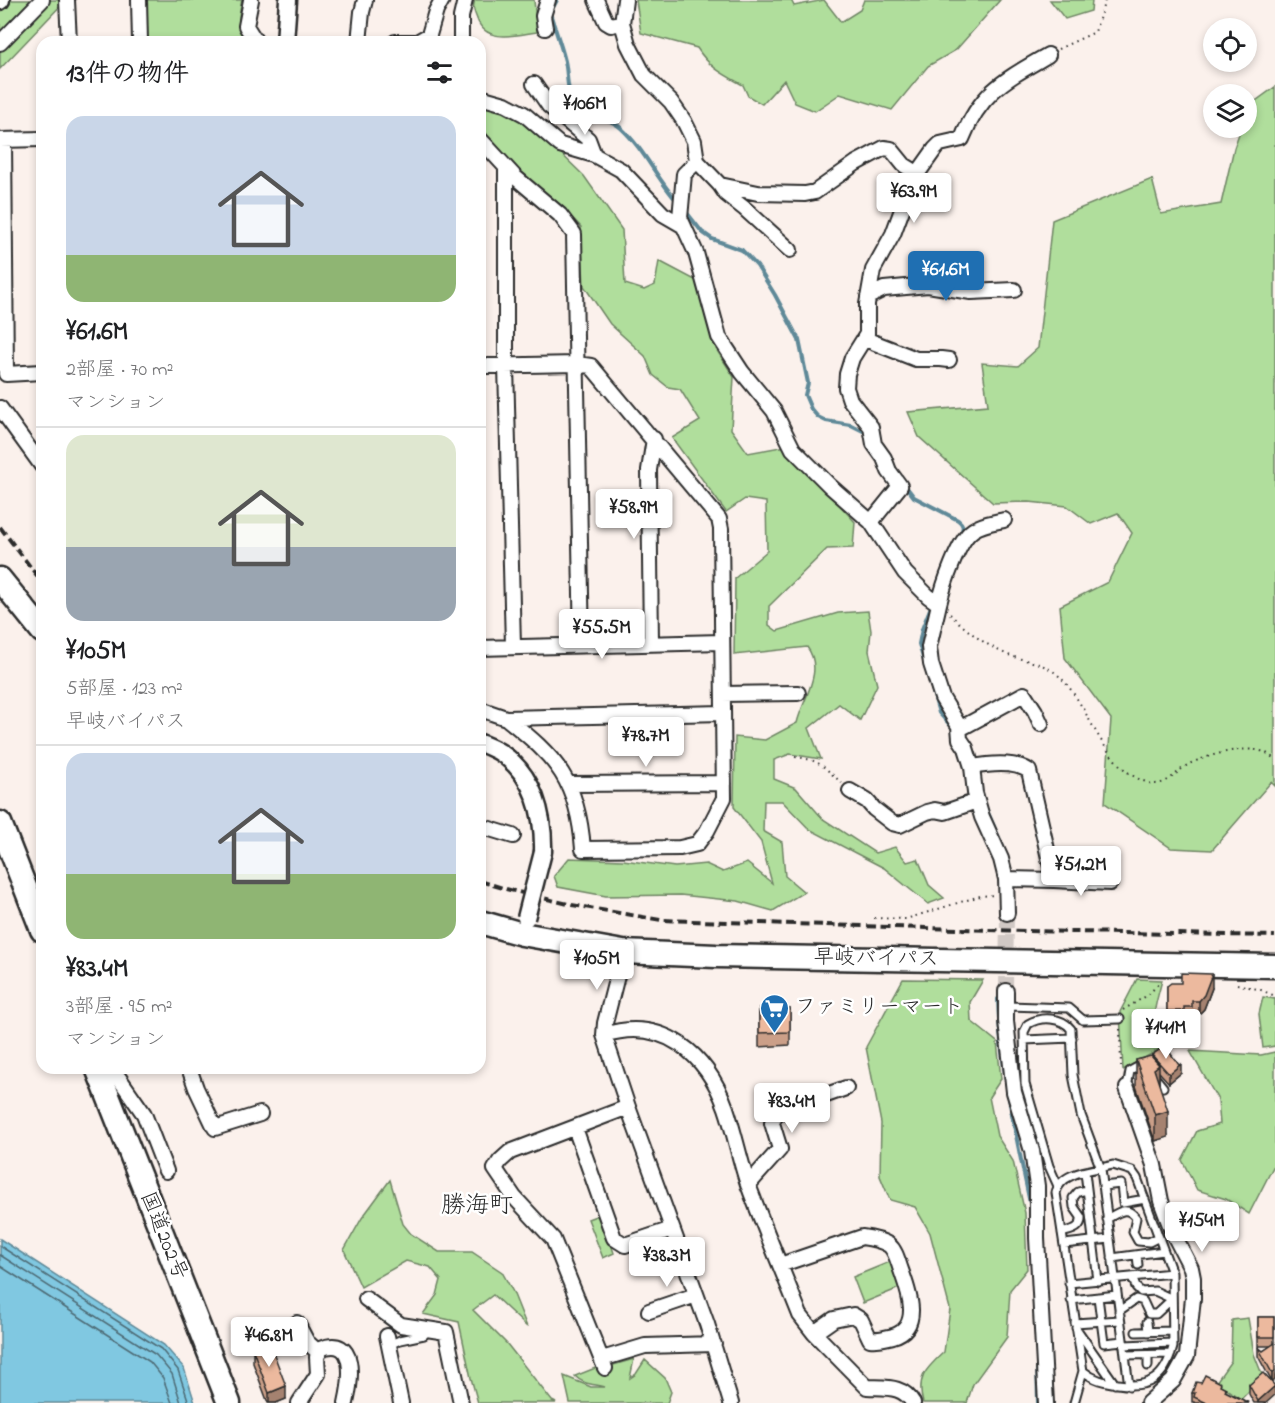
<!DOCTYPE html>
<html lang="ja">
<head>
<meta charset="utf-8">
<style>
  :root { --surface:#fff; --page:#f6f6f6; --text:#202124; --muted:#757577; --line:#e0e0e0; --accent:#1f6fb2 }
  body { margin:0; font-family:"Indie Flower","Klee One",sans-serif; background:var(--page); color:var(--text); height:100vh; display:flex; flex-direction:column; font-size:22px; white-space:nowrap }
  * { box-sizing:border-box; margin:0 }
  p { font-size:20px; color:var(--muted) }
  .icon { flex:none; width:33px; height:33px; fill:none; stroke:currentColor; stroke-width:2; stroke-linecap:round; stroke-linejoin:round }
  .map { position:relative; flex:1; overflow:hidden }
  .panel { position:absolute; left:36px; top:36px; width:450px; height:1038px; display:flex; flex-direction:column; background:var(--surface); border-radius:18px; box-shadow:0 3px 9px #0003 }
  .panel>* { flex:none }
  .controls { position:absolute; left:1203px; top:18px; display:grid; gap:12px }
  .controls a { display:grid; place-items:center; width:54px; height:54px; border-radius:50%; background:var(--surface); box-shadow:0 3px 9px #0003; font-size:30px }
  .price { position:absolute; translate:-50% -51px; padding:0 14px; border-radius:6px; background:#fff; color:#222; font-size:20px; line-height:39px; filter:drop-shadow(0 2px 3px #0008) }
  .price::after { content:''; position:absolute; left:50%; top:36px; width:18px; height:14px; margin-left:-9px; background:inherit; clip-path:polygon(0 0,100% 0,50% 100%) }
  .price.current { background:var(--accent); color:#fff }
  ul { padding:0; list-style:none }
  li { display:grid; align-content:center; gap:12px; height:318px; padding:0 30px }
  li+li { border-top:2px solid var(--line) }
  li span { display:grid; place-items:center; height:186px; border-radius:18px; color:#555 }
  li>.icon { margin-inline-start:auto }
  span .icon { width:108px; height:108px; fill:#fffc; stroke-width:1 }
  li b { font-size:26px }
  h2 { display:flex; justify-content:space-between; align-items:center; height:72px; padding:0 30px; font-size:26px }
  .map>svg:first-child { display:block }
</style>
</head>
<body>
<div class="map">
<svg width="1275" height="1403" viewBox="0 0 1275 1403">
  <rect width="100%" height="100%" fill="#fbf1ec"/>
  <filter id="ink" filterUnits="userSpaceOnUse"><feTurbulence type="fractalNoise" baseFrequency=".0167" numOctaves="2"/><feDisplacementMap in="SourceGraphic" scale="12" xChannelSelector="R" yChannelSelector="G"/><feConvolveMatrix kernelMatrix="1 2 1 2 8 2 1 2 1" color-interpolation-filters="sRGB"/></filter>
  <g filter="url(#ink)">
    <path fill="#b0de9c" stroke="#6e8464" stroke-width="1.5" d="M5 0H66L0 69V6Z
      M144 0H242C238 19 236 24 247 42H145Z
      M475 0H534L537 32C516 35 486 44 477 19 474 11 472 8 475 0Z
      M636 0H791L794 6 824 0 841 22 860 10 864 0H1000L956 50 928 66 892 110 840 94 815 111 795 103 784 80 762 104 748 96 743 85C723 74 710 68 697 48L641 33Z
      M1050 0H1092L1091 11 1065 19Z
      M1275 87V786L1271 782 1212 850 1171 848 1105 803 1111 719 1065 658 1060 606 1108 582 1132 533 1118 513 1091 524 1067 506 1029 502 993 503 919 437 908 412 988 405 982 363 1018 366 1038 348 1052 220 1152 179 1161 214 1221 204 1234 148 1241 128H1246L1249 106Z
      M480 104 503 107 545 138 584 176 622 230 625 284 644 290 655 285 659 261 697 281 716 349 734 377 731 429 748 453 786 446 855 522 853 548 827 549 769 606V625L777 631 838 613 868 611 871 631 869 651 877 685 860 720 839 704 809 728 821 759 790 754 774 760V779L796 788 823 819 875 853 895 847 907 862 918 859 929 885 944 898 928 904 884 868 809 829 782 801H764L763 831 782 842 785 876 804 892 773 911 738 901 680 895 606 896 558 887 554 876 569 858 623 860 675 867 706 864 723 872 747 863 772 883 761 842 734 807 735 737 765 740 797 723C803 698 825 671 807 647L734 655 735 578 767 551 766 502 745 499 726 512 672 438 700 421 680 389 668 387 653 375 645 356 610 324 584 286 581 227 560 205 520 175 480 137Z
      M903 979 983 980 970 1002 971 1021 997 1042 1001 1079 989 1097 997 1136 1013 1161 1025 1213 1027 1269 1010 1290 1007 1337 973 1384 967 1403H923C916 1377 926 1369 944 1352L950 1309 930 1233 915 1207 890 1200 880 1176 881 1123 866 1047Z
      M1137 979 1162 980C1155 1009 1148 1019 1162 1048L1123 1070 1120 1012Z
      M1263 997 1275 999V1046L1263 1048 1259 1014Z
      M1190 1051 1261 1055 1275 1052V1163L1249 1214 1226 1199 1197 1190 1182 1160 1197 1131 1220 1124 1218 1100Z
      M390 1180 403 1224 411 1234 439 1252H472L502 1272 513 1292 527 1327 493 1295 473 1310 507 1344 552 1401 556 1403H478L471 1378 459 1322 423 1314 437 1295 441 1280 430 1267 406 1261 361 1287 344 1250 362 1218Z
      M601 1214 614 1253 603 1258 588 1219Z
      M892 1261 902 1287 863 1303 853 1277Z
      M1248 1318 1254 1354 1263 1377 1241 1399 1216 1382 1231 1361 1232 1320Z
      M634 1359 630 1378 636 1374 645 1360 665 1378 671 1392 667 1403H570L564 1376 591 1387H605C595 1384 583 1385 575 1376L598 1367 602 1374 611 1370 610 1366Z"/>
    <path fill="#80c8e1" stroke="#5e8998" stroke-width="1.5" d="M0 1239 164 1345 184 1368 195 1403H0Z"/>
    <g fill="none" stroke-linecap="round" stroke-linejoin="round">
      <path stroke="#4d6a74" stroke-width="1.5" d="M0 1246 161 1349 178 1370 189 1403
        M0 1255 156 1355 172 1374 181 1403
        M0 1266 150 1362 163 1378 172 1403"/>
      <path stroke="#5e8998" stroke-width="4" d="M557 0 550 13C555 29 561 45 565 61 568 74 566 91 574 101 586 116 608 116 621 128 644 149 657 179 677 201
        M684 209 702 232 712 239 742 250 757 266 775 295 799 340 808 383 805 395 811 409 818 417 826 421 851 425 869 434
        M904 484 914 497 958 520C963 524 964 527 961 533
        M932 604 922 629 919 644 939 713 952 727
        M986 808 1003 847
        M998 999C1000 1070 1017 1139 1031 1208
        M1037 1359 1038 1403"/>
      <path stroke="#d1c9c5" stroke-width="14" stroke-dasharray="14 7" stroke-linecap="butt" d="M1006 991 1007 913"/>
      <defs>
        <path id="service" d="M1006 1006 1069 1008 1083 1020 1120 1019
          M1024 1040 1072 1038
          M1154 1076 1163 1087
          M1127 1088 1130 1071 1141 1065 1144 1066
          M1113 1165 1132 1171 1137 1178 1172 1273 1173 1347C1165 1378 1149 1389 1118 1384 1104 1382 1094 1380 1083 1371L1056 1193C1060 1171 1095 1170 1113 1165Z
          M1085 1172 1098 1281
          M1058 1186 1049 1166 1025 1084 1024 1032 1028 1024C1041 1016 1062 1017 1071 1029L1073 1075 1081 1115 1101 1169 1129 1386
          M1103 1186 1121 1184 1123 1203 1145 1199
          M1107 1219C1119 1212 1127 1205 1136 1218L1133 1232 1138 1241 1149 1242 1159 1237
          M1062 1233C1071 1230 1082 1229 1081 1217L1074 1207 1073 1198 1078 1192 1087 1190
          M1064 1244 1110 1239
          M1137 1255 1138 1265
          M1112 1258 1164 1251
          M1069 1283 1172 1273
          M1098 1297 1104 1343 1123 1341
          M1071 1300 1117 1295
          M1119 1311 1136 1299 1143 1301 1149 1314H1156L1172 1299 1155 1291 1141 1292 1136 1287 1132 1277
          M1147 1322 1148 1332
          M1075 1323 1120 1320
          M1076 1328 1115 1384
          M1136 1332 1173 1331
          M389 1345 400 1340 424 1335 428 1330
          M1124 1345 1173 1343
          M1125 1355 1171 1354
          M1148 1366V1355
          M1074 1403 1083 1371"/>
        <path id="minor" d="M67 0 69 42
          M139 0 140 42
          M251 0 246 26 256 42
          M596 0 606 22 611 25 622 23
          M625 0 622 23 628 44 644 75 671 102 684 121 694 141 697 161 684 174 680 218 696 253 719 337 742 372 774 411 793 449 830 486 871 522 905 573 928 596 939 604 929 647 931 664 942 698 959 726 960 739 966 748 972 767 975 793 982 817 1001 859 1006 879 1007 913
          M545 28 543 16 548 0
          M359 42 362 12 365 0
          M395 42H417L429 35 436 11 442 0
          M461 42V17L465 0
          M0 43 42 0
          M534 84 549 106 588 139 594 155
          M480 97 505 104 524 114 560 145 594 155 621 170 663 214 682 225
          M480 139 515 177 560 215 574 234 582 645
          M0 140 42 139
          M4 140 6 374
          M697 161 720 185 758 193 805 194 815 192 856 163 884 148 891 149 904 165 917 173
          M506 168V365L513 646
          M720 185 726 194 745 209 790 250
          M868 297 884 289 928 285 971 292 1014 290
          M865 339 916 359H941L949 360
          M480 366 577 364 591 366 719 519 721 529 724 798 707 831 697 844 680 848 583 849C578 781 557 758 506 718
          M6 374 42 372
          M0 408 42 466
          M871 522 900 486 889 471 884 458 874 444 871 427 850 400 846 388 847 374 852 358 867 334V304L873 270 893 234 913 180 935 149 940 144 962 139C981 91 1005 80 1048 55
          M939 604C943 587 958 540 973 530 981 524 995 522 1004 520
          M651 643 649 470 654 439
          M480 648 722 642
          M723 694 798 693
          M480 709 506 718 723 713
          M959 726H965L1024 694 1035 711 1041 724
          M972 767C989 764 1015 761 1029 771L1054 880 1006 879
          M569 784 724 783
          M850 791 867 801 874 809 892 823 900 825 927 812 935 810 945 812 977 801
          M480 826 513 836
          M1054 880 1110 883
          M623 952 605 1023 604 1035 628 1107 707 1324 731 1403
          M1006 991V1021L1014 1092 1032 1151 1037 1186V1238L1046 1403
          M604 1035C664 1016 707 1055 726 1108 735 1134 740 1162 749 1187 765 1230 783 1272 800 1315L814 1333 867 1387C886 1388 903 1385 913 1403
          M112 1068 144 1114 166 1171
          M189 1068 196 1088 215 1128 260 1114
          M1127 1088 1154 1165 1161 1201 1173 1233 1191 1268 1193 1278V1298L1187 1356 1173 1381 1148 1403
          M575 1128 614 1238 625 1245 672 1229
          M748 1185 780 1149 772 1123 776 1113 846 1088
          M780 1265 862 1237C870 1238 881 1240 889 1245 896 1251 898 1262 901 1270 908 1290 923 1327 893 1336 885 1338 878 1340 870 1339L861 1320 853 1315 834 1319 814 1333
          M366 1299 401 1325 446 1332 461 1403
          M649 1311 696 1295
          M297 1323 307 1342 319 1353
          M387 1336 401 1403
          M602 1359 645 1346 714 1344
          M605 1368 553 1239 514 1197 495 1169 500 1161 510 1152 628 1107
          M299 1403 318 1374 317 1357 320 1349C358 1334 351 1381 346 1403"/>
        <path id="tertiary" d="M0 1 1 0
          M285 42 288 0
          M480 743C487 746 495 749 501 753 534 775 544 815 543 852"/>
        <path id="trunk" d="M0 579 42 631
          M0 823 42 930
          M480 922 522 934 623 952 716 956 1275 966
          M97 1068 229 1403"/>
      </defs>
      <use href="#service" stroke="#2b2b2b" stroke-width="11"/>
      <use href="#minor" stroke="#2b2b2b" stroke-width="18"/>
      <use href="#tertiary" stroke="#2b2b2b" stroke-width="21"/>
      <use href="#trunk" stroke="#2b2b2b" stroke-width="27"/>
      <path stroke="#2b2b2b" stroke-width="2" stroke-dasharray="1.5 4.5" stroke-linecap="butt" d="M1058 49 1095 32 1105 0
        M950 614C966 630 985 645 1006 654 1025 662 1044 661 1060 677 1091 707 1101 766 1146 782 1152 784 1157 785 1164 782 1173 778 1180 769 1189 764 1208 755 1262 738 1275 761
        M795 757C821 760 822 766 842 783
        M874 918 906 919 980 896 995 895
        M1237 984 1261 990 1275 996
        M1123 1010 1148 995 1159 983
        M1120 1029 1121 1066"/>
      <use href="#service" stroke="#fff" stroke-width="7"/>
      <use href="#minor" stroke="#fff" stroke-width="14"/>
      <use href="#tertiary" stroke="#fff" stroke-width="16"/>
      <use href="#trunk" stroke="#fff" stroke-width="22"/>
      <path stroke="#2b2b2b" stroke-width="4" stroke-dasharray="9 4.5" stroke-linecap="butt" d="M0 527 42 582
        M480 881 506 889 572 905 661 920 1025 931 1275 936"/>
      <defs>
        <path id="tertiary-bridge" d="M526 918 543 852"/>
      </defs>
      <use href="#tertiary-bridge" stroke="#2b2b2b" stroke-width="21" stroke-linecap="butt"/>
      <use href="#tertiary-bridge" stroke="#fff" stroke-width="16"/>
    </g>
    <path fill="#cb9f88" stroke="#2b2b2b" stroke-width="1.5" d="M1167 986 1212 988 1204 1009 1199 1014H1192V1020H1184V1025L1167 1024Z
      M759 1008 790 1009V1045L759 1047Z
      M1152 1055 1181 1073 1169 1083 1159 1072V1084L1168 1137 1155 1141 1136 1086V1060L1152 1057Z
      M1258 1317H1274V1344L1272 1382 1258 1356V1347L1263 1351 1272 1346H1258Z
      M253 1350 286 1399 276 1403H268L253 1363Z
      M1249 1385 1266 1403H1254L1249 1394Z
      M1221 1386 1226 1392 1249 1403H1194V1402H1192V1393Z"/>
    <path fill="#a5826f" stroke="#2b2b2b" stroke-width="1.5" d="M1212 974V988L1204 1009 1199 1014V1001Z
      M1181 1064V1073L1169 1083V1074Z
      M1159 1065V1091L1154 1069Z
      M1168 1111V1137L1155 1141V1115Z
      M1275 1371V1380L1272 1382V1373Z
      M286 1386V1399L276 1403H269V1393Z
      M1275 1386V1395L1266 1403H1258V1401Z"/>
    <path fill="#ecb99e" stroke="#2b2b2b" stroke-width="1.5" d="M1181 973 1212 974 1204 995 1199 1001H1192V1007H1184V1011H1167V986L1171 983H1181Z
      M759 1008 790 1009V1032L759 1033Z
      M1165 1046 1179 1065 1181 1064 1169 1074 1152 1055Z
      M1151 1056 1159 1065 1154 1069 1168 1111 1155 1115 1136 1060Z
      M1258 1317H1274V1337H1258Z
      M1275 1343V1371L1272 1373 1258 1347 1263 1351Z
      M270 1344 286 1386 269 1393 253 1350Z
      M1263 1373 1275 1386 1258 1401 1249 1385Z
      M1205 1375 1221 1383 1220 1385 1226 1388 1225 1391 1249 1403H1207L1194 1397 1195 1393H1192L1196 1382 1201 1383Z"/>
  </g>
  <defs>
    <symbol id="supermarket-pin" viewBox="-11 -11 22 30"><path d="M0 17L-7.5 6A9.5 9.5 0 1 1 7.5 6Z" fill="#1f6fb2" stroke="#fff"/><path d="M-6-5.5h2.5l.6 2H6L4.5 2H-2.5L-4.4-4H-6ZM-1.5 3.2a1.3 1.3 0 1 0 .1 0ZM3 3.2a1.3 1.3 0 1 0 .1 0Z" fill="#fff"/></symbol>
  </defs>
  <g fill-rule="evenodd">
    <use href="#supermarket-pin" x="758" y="992" width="33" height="45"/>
  </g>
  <g text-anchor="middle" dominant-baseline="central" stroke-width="5" stroke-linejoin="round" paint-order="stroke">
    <g font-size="21" fill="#2b2b2b" stroke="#fff">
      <text transform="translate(876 959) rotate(1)">早岐バイパス</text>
      <text transform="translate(163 1236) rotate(68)">国道202号</text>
    </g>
    <g font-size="21" fill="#2b2b2b" stroke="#fff" text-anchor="start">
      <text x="795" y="1008">ファミリーマート</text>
    </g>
    <g font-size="24" fill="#2b2b2b" stroke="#fff">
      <text x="477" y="1206">勝海町</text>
    </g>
  </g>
</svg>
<div class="controls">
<a><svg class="icon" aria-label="locate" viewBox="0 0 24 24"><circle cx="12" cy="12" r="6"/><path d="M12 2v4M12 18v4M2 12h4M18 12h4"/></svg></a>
<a><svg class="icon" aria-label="layers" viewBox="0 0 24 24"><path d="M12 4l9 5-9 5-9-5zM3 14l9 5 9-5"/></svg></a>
</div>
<b class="price" style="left:585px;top:136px">¥106M</b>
<b class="price" style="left:914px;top:224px">¥63.9M</b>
<b class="price current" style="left:946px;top:302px">¥61.6M</b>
<b class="price" style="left:634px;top:540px">¥58.9M</b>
<b class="price" style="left:602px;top:660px">¥55.5M</b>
<b class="price" style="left:646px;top:768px">¥78.7M</b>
<b class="price" style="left:1081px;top:897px">¥51.2M</b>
<b class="price" style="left:597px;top:991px">¥105M</b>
<b class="price" style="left:1166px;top:1060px">¥141M</b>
<b class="price" style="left:792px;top:1134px">¥83.4M</b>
<b class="price" style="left:1202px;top:1253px">¥154M</b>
<b class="price" style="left:667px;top:1288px">¥38.3M</b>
<b class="price" style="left:269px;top:1368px">¥46.8M</b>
<section class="panel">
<h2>13件の物件<svg class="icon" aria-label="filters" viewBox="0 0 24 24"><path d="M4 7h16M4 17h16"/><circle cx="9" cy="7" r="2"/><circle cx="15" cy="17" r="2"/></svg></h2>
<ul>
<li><span style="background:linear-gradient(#c9d6e8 75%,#8fb573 0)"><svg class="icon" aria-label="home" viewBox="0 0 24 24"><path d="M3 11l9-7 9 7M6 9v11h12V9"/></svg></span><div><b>¥61.6M</b><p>2部屋 · 70 m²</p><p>マンション</p></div></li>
<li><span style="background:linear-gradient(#dfe7d0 60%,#9aa5b1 0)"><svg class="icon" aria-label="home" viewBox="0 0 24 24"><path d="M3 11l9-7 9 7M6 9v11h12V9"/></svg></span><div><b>¥105M</b><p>5部屋 · 123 m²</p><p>早岐バイパス</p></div></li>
<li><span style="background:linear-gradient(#c9d6e8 65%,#8fb573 0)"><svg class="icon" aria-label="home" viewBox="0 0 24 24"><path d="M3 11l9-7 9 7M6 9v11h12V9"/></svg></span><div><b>¥83.4M</b><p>3部屋 · 95 m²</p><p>マンション</p></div></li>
</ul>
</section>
</div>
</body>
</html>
